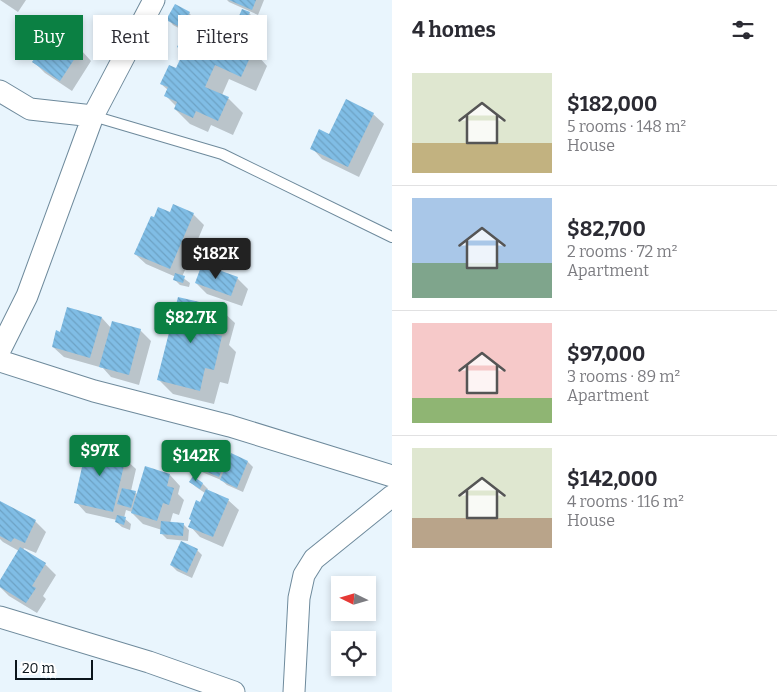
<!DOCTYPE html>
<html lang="en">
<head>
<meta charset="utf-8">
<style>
  :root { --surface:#fff; --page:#f2f2f3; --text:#2b2b33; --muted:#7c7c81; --line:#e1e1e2; --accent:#0b8043 }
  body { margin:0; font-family:Bitter,serif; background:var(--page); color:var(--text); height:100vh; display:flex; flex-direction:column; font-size:19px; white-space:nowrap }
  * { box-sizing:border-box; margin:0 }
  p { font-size:16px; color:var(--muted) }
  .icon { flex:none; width:28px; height:28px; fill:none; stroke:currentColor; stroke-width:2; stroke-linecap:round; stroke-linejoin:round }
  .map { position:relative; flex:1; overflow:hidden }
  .drawer { display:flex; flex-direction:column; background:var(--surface); width:385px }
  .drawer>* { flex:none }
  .guide { position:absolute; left:15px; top:15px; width:301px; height:45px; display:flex; gap:10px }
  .needle { width:32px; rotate:275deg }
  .controls { position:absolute; left:331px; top:576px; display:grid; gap:10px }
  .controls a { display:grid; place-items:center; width:45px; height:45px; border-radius:0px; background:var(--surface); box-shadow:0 2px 8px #0003; font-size:25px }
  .scale { position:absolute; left:15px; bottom:12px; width:78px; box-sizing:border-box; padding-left:5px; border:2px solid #0b151c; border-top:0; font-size:14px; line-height:18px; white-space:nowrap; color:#0b151c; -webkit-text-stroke:4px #fff; paint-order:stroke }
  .price { position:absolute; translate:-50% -42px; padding:0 11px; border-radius:5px; background:var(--accent); color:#fff; font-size:16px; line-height:32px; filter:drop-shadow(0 1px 2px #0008) }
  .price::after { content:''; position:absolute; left:50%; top:30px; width:15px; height:11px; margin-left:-8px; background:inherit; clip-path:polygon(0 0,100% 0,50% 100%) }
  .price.on { background:#222; color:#fff }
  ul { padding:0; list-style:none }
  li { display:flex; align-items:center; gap:15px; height:125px; padding:0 20px }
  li+li { border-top:1px solid var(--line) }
  li span { display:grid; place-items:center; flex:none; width:140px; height:100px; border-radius:0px; color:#555 }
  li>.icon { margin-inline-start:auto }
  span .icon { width:60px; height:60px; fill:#fffc; stroke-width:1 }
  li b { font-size:21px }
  h2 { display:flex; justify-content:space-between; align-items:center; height:60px; padding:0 20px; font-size:21px }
  .tag { padding:0 18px; border-radius:0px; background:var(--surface); box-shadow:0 2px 8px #0003; font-size:18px; line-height:45px }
  .tag.on { background:var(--accent); color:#fff }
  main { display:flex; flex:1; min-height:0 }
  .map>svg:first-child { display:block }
</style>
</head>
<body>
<main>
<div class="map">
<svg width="392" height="692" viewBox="0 0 392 692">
  <defs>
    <pattern id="building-back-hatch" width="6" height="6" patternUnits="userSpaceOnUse" patternTransform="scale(1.25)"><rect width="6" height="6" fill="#80bde5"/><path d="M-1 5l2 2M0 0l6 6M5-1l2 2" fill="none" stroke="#6da2c4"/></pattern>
  </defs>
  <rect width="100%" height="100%" fill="#e9f5fd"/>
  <path fill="#0003" d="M0 0H26L18 12Z
    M227 0H264L258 15 229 2Z
    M189 13 195 19 188 31 196 35 211 30 214 24 239 35 267 66 256 91 229 79 222 95 229 99 243 113 233 135 211 125 208 132 190 124 175 109 177 107 166 96 168 90 161 84 176 70 184 53 179 47 186 32 173 25 168 19Z
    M249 13 255 19 252 24 246 21 240 16Z
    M56 34 81 50 91 61 72 91 45 73 34 62 44 54Z
    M373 114 384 124 359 177 322 159 312 148 330 136Z
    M171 213 193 214 204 225 182 277 190 283 189 287 180 285 175 280 176 277 146 264 135 254 154 219Z
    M237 278 248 289 242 306 207 294 196 283Z
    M220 309 235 323 229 345 236 352 228 384 220 382 214 404 173 394 159 380Z
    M102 318 111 328 140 330 151 341 139 385 111 377 103 368 64 357 53 347Z
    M112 447 136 469 131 491 135 492 138 495 170 475 180 486 178 494 184 500 179 515 173 513 170 523 184 525 189 530 188 541 167 539 162 534V530L143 524 132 513V512L126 510 124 518 131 524 130 530 122 527 116 522 117 520 86 513 76 502Z
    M228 454 231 457 232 455 248 462 253 467 243 492 227 485 221 480 202 472 197 467Z
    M191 482 202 483 208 489 207 491 228 500 239 510 223 547 200 537 190 526 205 493 196 487Z
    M0 503 35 521 46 532 36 553 24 548 23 550 45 564 56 575 43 596 46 599 37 613 9 596 0 587V583L19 551 3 542 0 539Z
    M197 550 202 555 192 578 177 571 171 565Z"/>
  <path fill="url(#building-back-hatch)" d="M229 0H256L252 10Z
    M175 4 190 12 182 28 166 20Z
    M242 9 250 12 247 19 239 16Z
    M213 22 239 34 236 42 253 51 241 77 215 65 205 87 229 97 218 121 196 111 193 118 174 109 177 102 164 96 168 87 160 84 169 65 176 68 184 51 177 47 186 29 195 33 199 23 210 28Z
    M56 33 81 49 60 81 32 62 40 50 43 52Z
    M346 99 374 113 348 167 310 149 319 129 329 134Z
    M173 204 194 213 170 269 134 254 151 216 154 217 158 207 170 212Z
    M202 264 238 277 231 296 195 283Z
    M175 273 185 276 183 283 173 280Z
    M178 297 221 307 214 334 222 336 214 370 205 368 200 391 157 380Z
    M67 307 102 317 90 358 52 347 56 330 60 332Z
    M112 321 141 329 129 375 99 367Z
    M88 440 112 446 111 453 126 457 113 512 74 503Z
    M206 443 229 453 219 477 195 467Z
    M231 453 248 461 237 488 220 480Z
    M145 466 170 474 167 486 174 488 169 505 163 503 157 521 131 513Z
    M193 476 203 483 200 489 189 482Z
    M122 488 136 491 131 508 117 504Z
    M206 489 229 499 213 537 188 527 191 520 189 519 196 500 200 502Z
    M0 501 36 520 25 543 14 538 11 542 0 536Z
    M117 515 126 517 124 525 115 522Z
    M161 521 184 523 183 536 160 534Z
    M181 541 198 549 187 573 170 565Z
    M20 547 46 563 32 586 36 588 26 603 0 587V580Z"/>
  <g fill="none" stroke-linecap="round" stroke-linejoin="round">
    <defs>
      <path id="lane" d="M93 116 222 154 392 237"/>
      <path id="street" d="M0 91 30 109 93 116
        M0 350 27 296 93 116 154 0
        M0 361 94 391 230 426 392 476
        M0 617 149 662 234 692
        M294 692 299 598 304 575 314 559 392 496"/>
    </defs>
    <use href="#lane" stroke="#6e8a9c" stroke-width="12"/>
    <use href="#street" stroke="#6e8a9c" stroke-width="23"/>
    <use href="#lane" stroke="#fff" stroke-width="10"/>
    <use href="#street" stroke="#fff" stroke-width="21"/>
  </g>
</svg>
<div class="controls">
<a><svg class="needle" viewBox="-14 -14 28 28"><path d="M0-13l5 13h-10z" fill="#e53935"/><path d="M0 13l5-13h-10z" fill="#7c7c81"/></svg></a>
<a><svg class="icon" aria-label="locate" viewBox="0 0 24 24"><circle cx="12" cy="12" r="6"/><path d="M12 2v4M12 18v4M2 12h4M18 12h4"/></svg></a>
</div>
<div class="scale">20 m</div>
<b class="price on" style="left:216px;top:280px">$182K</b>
<b class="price" style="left:191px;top:344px">$82.7K</b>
<b class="price" style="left:100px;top:477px">$97K</b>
<b class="price" style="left:196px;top:482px">$142K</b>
<div class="guide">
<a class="tag on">Buy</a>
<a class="tag">Rent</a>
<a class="tag">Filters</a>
</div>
</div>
<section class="drawer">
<h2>4 homes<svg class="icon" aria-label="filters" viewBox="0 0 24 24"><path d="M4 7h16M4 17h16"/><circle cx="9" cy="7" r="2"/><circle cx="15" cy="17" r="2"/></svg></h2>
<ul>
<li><span style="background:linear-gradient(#dfe7d0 70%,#c2b280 0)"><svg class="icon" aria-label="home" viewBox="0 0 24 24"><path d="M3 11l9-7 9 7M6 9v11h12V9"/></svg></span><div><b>$182,000</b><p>5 rooms · 148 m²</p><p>House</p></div></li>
<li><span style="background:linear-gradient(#a9c7e8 65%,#7fa58c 0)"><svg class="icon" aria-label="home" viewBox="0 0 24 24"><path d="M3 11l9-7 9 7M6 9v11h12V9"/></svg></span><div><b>$82,700</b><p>2 rooms · 72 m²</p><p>Apartment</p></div></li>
<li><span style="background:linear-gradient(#f6c9c9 75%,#8fb573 0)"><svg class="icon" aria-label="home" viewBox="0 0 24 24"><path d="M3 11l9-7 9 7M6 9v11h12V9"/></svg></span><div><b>$97,000</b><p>3 rooms · 89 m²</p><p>Apartment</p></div></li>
<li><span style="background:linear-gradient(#dfe7d0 70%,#b9a48a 0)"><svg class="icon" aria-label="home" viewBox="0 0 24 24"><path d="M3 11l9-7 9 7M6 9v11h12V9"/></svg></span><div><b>$142,000</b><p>4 rooms · 116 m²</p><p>House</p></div></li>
</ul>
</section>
</main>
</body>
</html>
